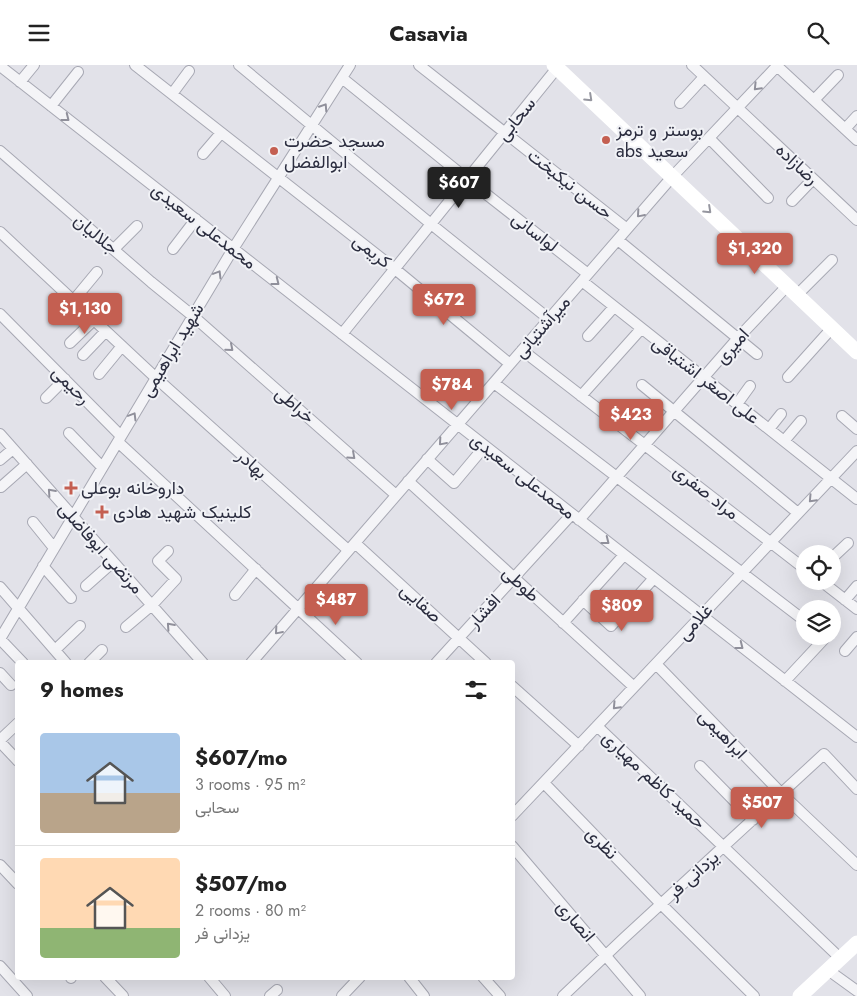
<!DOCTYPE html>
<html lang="en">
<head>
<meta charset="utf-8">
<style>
  :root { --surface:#fff; --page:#f2f2f2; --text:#222; --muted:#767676; --line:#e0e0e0; --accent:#c45f51 }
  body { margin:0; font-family:Jost,Vazirmatn,sans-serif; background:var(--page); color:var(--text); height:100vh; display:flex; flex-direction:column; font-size:19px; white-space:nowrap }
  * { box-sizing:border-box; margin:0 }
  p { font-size:16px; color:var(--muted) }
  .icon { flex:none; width:28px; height:28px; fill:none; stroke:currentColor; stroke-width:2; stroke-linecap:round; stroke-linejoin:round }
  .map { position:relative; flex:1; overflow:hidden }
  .details { position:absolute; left:15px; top:595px; width:500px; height:320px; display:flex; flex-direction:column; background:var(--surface); border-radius:5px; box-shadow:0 5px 20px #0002 }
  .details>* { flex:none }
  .buttons { position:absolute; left:796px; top:480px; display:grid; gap:10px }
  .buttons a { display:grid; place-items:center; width:45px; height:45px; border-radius:50%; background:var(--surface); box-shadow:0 5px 20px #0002; font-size:25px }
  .price { position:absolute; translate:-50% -42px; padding:0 11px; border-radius:5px; background:var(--accent); color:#fff; font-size:16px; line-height:32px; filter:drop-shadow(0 1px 2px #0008) }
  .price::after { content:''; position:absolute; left:50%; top:30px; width:15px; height:11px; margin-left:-8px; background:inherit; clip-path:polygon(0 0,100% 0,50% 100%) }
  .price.selected { background:#222; color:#fff }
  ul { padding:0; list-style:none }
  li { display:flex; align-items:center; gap:15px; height:125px; padding:0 25px }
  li+li { border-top:1px solid var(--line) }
  li span { display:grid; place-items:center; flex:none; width:140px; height:100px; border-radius:5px; color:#555 }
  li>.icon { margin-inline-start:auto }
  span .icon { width:60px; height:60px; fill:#fffc; stroke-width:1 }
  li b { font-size:21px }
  h2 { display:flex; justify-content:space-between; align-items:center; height:60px; padding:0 25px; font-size:21px }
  header { display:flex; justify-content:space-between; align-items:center; height:65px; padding:0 25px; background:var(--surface); font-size:22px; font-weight:700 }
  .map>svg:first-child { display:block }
</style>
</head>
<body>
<header><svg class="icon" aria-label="menu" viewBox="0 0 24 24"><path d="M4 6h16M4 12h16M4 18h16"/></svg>Casavia<svg class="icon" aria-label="search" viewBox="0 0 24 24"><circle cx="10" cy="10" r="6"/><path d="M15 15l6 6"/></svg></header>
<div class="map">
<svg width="857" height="931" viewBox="0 0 857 931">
  <rect width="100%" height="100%" fill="#e2e2e9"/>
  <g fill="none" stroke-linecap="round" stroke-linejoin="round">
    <defs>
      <path id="street" d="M135 0 395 204 510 299
        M239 0 431 159 549 254
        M419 0 627 164
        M692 0 857 155
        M776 0 857 75
        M0 1 857 672
        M342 13 467 114 588 209
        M20 17 34 0
        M172 29 189 6
        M814 35 838 10
        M680 38 704 12
        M51 41 78 7
        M845 64 857 51
        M709 73 768 133
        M0 86 151 217 193 251 396 430
        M203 89 221 68
        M792 136 813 114
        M0 167 156 313 348 485
        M618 175 757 289
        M114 184 137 161
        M173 184 196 154
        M582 216 857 434
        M797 230 832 195
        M73 236 97 207
        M0 249 121 371
        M342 269 557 3
        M588 271 614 242
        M70 278 94 255
        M522 285 805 504
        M83 290 106 266
        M99 309 122 281
        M788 312 832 263
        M494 318 805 556
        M642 320 798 448
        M581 331 641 264
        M46 333 65 314
        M737 339 750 321
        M842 351 857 364
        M769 364 781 349
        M69 368 102 402
        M0 369 203 598
        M784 376 801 356
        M118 377 357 598
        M427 394 454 418 485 381
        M0 395 13 384
        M408 416 634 622
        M1 422 27 399
        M579 455 738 273 788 220
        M33 457 54 483
        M355 478 486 598
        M832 493 848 478
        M43 501 71 533
        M821 516 857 544
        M86 521 113 497
        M0 522 66 598
        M235 530 256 504
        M583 535 611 561 654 513
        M845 535 857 521
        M563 558 624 490
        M126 562 152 540 176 514 158 496 168 486
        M0 574 233 184 350 0
        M0 574 23 598
        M55 585 80 561
        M845 586 857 572
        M89 598 102 585
        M251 598 672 112 778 0
        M436 598 572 449
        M656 599 782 729 857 800
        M0 608 11 620
        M785 616 826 572 825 571
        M512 621 579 681
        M597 661 840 893
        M0 675 18 658
        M0 677 18 696
        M700 701 753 755
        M544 718 661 839 754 931
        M512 751 857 386
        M512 781 640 931
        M0 800 18 819
        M0 901 27 931
        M828 905 857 926
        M105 912 123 931
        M209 912 225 931
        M409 912 424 931
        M483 912 500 931
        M71 913V912
        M270 931 277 925
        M342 931 360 912
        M563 931 624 873 824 689 857 724"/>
    </defs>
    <use href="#street" stroke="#a7a8b3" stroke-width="12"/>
    <use href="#street" stroke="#f4f4f7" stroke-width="10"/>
    <path stroke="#fff" stroke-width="15" d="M554 0 857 287
      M800 931 857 878"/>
  </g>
  <defs><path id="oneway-chevron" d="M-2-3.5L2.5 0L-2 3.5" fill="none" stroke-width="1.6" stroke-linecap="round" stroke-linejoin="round" transform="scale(1.25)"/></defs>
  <g stroke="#90909b">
    <use href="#oneway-chevron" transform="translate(757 22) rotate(134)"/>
    <use href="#oneway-chevron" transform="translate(324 42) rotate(-57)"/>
    <use href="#oneway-chevron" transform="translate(66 53) rotate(38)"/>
    <use href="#oneway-chevron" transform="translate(640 149) rotate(131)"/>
    <use href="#oneway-chevron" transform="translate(218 209) rotate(-59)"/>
    <use href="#oneway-chevron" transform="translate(276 217) rotate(38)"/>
    <use href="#oneway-chevron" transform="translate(230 283) rotate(41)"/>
    <use href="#oneway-chevron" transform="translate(133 351) rotate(-59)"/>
    <use href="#oneway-chevron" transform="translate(442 377) rotate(131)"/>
    <use href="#oneway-chevron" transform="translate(352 391) rotate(42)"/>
    <use href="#oneway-chevron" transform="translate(51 427) rotate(-132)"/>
    <use href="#oneway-chevron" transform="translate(812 434) rotate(133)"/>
    <use href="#oneway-chevron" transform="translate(606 476) rotate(38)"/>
    <use href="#oneway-chevron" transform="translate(170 561) rotate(-132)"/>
    <use href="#oneway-chevron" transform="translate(278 566) rotate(131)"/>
    <use href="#oneway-chevron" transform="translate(740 581) rotate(38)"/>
    <use href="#oneway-chevron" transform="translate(616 641) rotate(133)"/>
  </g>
  <g stroke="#95969f">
    <use href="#oneway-chevron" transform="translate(589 33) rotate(43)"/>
    <use href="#oneway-chevron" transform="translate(708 145) rotate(43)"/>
  </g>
  <g fill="#c45f51" stroke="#f1f2f6" stroke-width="2">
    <circle cx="606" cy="75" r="5"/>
    <circle cx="274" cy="86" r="5"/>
    <path d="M68.5 415.5h5v5h5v5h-5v5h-5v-5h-5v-5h5z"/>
    <path d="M99.5 439.5h5v5h5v5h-5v5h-5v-5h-5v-5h5z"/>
  </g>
  <g text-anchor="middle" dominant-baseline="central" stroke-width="4" stroke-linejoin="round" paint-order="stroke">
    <g font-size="18" fill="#2b2d3f" stroke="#f1f2f6">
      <text transform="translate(516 54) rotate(-51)">سحابی</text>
      <text transform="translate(797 99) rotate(43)">رضازاده</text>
      <text transform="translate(570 119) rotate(38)">حسن نیکبخت</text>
      <text transform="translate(204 161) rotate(38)">محمدعلی سعیدی</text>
      <text transform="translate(535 167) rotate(38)">لواسانی</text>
      <text transform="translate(96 169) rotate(40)">جلالیان</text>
      <text transform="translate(372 186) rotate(38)">کریمی</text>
      <text transform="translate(542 262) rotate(-49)">میرآشتیانی</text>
      <text transform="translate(732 281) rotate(-48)">امیری</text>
      <text transform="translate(172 285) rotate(-59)">شهید ابراهیمی</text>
      <text transform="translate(706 315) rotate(38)">علی اصغر اشتیاقی</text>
      <text transform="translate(71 320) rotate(45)">رحیمی</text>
      <text transform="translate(295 340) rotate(41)">خراطی</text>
      <text transform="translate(252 399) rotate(42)">بهادر</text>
      <text transform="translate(523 411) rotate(38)">محمدعلی سعیدی</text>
      <text transform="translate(706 427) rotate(38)">مراد صفری</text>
      <text transform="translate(101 483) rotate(48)">مرتضی ابوفاضلی</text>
      <text transform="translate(521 519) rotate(43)">طوطی</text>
      <text transform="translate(421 538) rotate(42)">صفایی</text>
      <text transform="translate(484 546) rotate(-47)">افشار</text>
      <text transform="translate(695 557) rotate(-47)">غلامی</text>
      <text transform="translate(723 669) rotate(46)">ابراهیمی</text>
      <text transform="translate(654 715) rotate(43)">حمید کاظم مهیاری</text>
      <text transform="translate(602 778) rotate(46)">نظری</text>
      <text transform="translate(693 810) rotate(-42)">یزدانی فر</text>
      <text transform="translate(576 856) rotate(49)">انصاری</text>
    </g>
    <g font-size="18" fill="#2b2d3f" stroke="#f1f2f6" text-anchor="start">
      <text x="616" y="65">بوستر و ترمز<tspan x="616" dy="21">abs سعید</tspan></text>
      <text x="284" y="76">مسجد حضرت<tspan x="284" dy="21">ابوالفضل</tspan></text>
      <text x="81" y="423">داروخانه بوعلی</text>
      <text x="113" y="447">کلینیک شهید هادی</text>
    </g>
  </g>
</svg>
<div class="buttons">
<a><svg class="icon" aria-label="locate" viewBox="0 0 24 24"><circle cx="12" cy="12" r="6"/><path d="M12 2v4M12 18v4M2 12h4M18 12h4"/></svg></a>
<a><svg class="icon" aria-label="layers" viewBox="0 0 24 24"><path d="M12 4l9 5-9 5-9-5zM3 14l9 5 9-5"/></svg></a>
</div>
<b class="price selected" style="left:459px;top:144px">$607</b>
<b class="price" style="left:755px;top:210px">$1,320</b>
<b class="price" style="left:444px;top:261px">$672</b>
<b class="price" style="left:85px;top:270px">$1,130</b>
<b class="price" style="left:452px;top:346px">$784</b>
<b class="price" style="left:631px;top:376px">$423</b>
<b class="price" style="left:336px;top:561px">$487</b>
<b class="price" style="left:622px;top:567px">$809</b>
<b class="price" style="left:762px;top:764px">$507</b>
<section class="details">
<h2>9 homes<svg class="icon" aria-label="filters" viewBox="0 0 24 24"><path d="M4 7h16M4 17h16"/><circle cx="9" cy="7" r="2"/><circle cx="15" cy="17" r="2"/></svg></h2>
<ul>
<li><span style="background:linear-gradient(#a9c7e8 60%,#b9a48a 0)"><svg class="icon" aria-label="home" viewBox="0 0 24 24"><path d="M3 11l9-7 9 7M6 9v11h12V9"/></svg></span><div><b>$607/mo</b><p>3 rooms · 95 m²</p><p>سحابی</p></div></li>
<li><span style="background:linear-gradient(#ffd9b3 70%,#8fb573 0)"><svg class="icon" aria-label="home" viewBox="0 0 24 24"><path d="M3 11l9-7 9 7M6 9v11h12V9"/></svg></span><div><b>$507/mo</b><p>2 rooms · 80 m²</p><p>یزدانی فر</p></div></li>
</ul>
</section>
</div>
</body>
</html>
